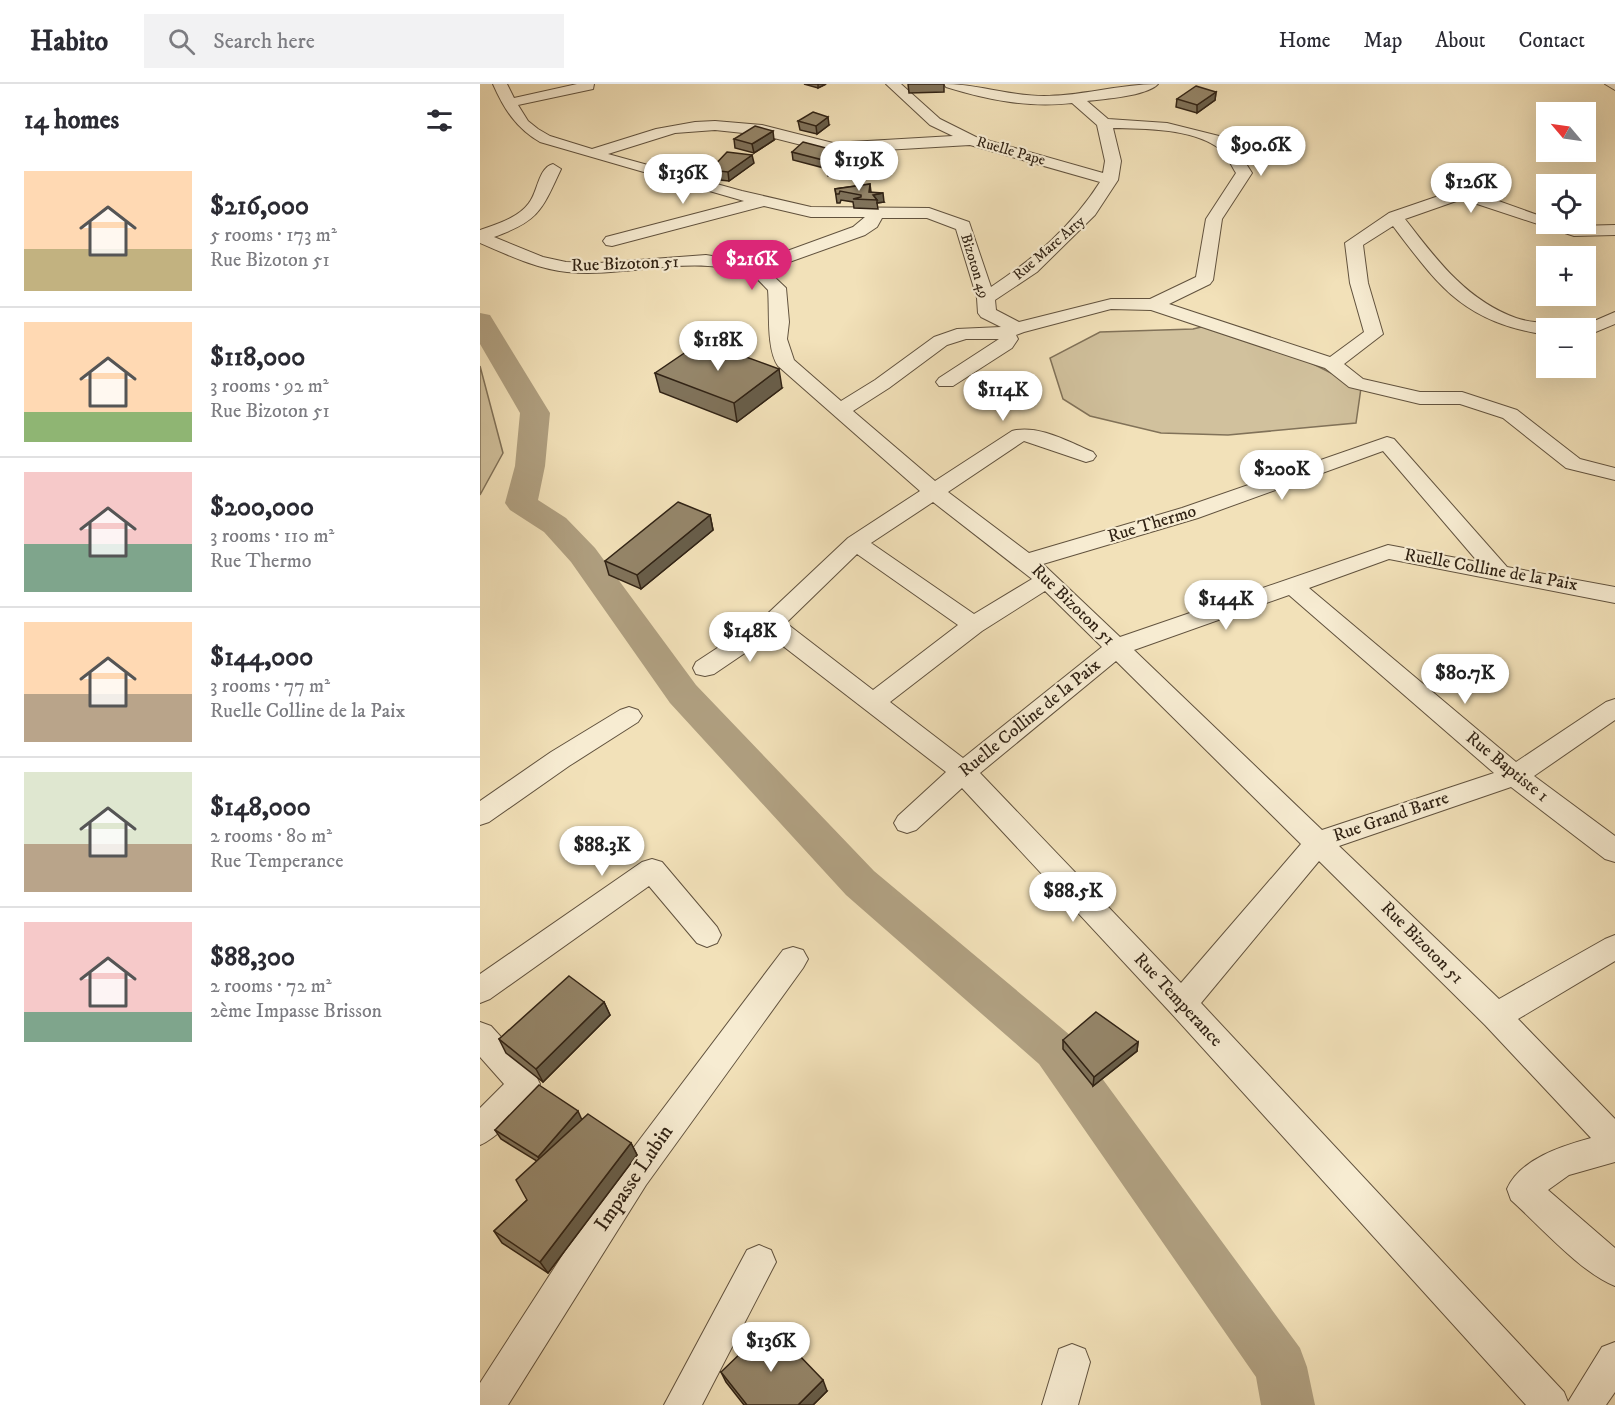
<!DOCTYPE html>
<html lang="en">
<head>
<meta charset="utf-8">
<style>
  :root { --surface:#fff; --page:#f2f2f3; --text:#2b2b33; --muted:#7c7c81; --line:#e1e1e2; --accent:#db2777 }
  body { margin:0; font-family:"IM FELL DW Pica",serif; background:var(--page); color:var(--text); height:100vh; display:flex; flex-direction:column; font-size:22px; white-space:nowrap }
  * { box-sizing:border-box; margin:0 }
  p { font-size:20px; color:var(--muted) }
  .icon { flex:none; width:33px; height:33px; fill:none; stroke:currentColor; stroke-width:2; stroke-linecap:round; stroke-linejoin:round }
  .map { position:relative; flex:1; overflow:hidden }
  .details { display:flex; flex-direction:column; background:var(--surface); width:480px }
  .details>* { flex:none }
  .needle { width:39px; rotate:299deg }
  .controls { position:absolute; left:1056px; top:18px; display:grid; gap:12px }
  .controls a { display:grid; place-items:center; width:60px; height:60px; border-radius:0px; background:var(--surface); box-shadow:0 6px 24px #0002; font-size:30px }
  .price { position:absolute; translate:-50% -51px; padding:0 14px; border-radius:21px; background:#fff; color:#222; font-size:20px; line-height:39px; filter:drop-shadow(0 2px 3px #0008) }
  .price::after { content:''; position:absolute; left:50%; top:36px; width:18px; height:14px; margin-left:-9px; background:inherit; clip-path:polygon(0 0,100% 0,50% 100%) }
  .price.active { background:var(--accent); color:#fff }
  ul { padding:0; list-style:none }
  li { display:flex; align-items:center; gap:18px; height:150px; padding:0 24px }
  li+li { border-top:2px solid var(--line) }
  li span { display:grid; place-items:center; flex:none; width:168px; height:120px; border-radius:0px; color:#555 }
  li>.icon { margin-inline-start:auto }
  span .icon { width:72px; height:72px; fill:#fffc; stroke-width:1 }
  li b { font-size:26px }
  h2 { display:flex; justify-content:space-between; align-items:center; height:72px; padding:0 24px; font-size:26px }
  header { display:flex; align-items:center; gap:36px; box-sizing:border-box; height:84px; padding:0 30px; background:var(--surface); border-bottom:2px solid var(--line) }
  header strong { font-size:28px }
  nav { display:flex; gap:33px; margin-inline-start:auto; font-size:21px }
  .search { width:420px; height:54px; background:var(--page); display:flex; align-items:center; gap:15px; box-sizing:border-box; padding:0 21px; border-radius:0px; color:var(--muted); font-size:22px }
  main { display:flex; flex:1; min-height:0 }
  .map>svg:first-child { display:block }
</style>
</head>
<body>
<header>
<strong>Habito</strong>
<div class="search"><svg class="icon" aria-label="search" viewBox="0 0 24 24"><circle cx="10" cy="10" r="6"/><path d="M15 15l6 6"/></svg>Search here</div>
<nav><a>Home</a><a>Map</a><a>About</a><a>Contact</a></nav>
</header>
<main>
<section class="details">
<h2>14 homes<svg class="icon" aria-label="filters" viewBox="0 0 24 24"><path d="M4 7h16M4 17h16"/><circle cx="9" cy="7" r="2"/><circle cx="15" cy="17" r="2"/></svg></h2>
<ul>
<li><span style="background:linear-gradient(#ffd9b3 65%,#c2b280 0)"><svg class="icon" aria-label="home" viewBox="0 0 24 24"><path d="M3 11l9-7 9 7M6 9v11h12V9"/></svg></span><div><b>$216,000</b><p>5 rooms · 173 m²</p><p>Rue Bizoton 51</p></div></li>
<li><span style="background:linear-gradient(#ffd9b3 75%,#8fb573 0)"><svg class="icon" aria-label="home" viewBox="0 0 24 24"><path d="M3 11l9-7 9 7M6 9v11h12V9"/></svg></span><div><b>$118,000</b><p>3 rooms · 92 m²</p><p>Rue Bizoton 51</p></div></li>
<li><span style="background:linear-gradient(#f6c9c9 60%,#7fa58c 0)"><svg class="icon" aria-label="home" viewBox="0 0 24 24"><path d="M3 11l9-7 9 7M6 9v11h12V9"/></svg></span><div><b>$200,000</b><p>3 rooms · 110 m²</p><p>Rue Thermo</p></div></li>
<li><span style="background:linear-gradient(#ffd9b3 60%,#b9a48a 0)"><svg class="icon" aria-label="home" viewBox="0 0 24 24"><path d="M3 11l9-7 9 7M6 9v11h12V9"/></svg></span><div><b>$144,000</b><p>3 rooms · 77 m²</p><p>Ruelle Colline de la Paix</p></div></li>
<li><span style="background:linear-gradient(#dfe7d0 60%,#b9a48a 0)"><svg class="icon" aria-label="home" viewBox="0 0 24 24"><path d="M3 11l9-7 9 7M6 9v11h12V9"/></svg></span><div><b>$148,000</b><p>2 rooms · 80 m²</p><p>Rue Temperance</p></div></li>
<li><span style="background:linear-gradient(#f6c9c9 75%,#7fa58c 0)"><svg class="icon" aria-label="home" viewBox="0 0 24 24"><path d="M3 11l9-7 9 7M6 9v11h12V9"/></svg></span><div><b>$88,300</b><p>2 rooms · 72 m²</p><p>2ème Impasse Brisson</p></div></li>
</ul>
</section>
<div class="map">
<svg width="1135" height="1321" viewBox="0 0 1135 1321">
  <rect width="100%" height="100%" fill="#f2e1b9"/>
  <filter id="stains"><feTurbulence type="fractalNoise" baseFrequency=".00333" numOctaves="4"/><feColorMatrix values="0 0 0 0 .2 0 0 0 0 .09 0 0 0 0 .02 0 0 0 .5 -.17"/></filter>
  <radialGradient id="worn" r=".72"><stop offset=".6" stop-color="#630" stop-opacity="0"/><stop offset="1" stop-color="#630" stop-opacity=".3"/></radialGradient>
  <path fill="#d1c19d" stroke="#817259" stroke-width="1.5" d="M742 238 783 255 881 304 876 339 748 351 681 349 610 332 583 315 570 274 620 248 713 245Z
    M0 282 23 369 0 411Z"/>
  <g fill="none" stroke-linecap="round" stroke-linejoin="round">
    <path fill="#b0a081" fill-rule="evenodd" d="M0 229 10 231 70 329 65 382 58 416 86 434 115 464 216 601 394 787 591 952 820 1264 827 1283 835 1321H781L776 1293 559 980 366 811 190 619 91 478 64 448 30 426 25 419 35 382 40 329 0 260Z"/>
    <defs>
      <path id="street" d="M13 0H27L34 14 97 0H114L113 5 38 21 48 37 58 45 70 52 112 65 176 45 215 38 235 37 282 41 353 59 473 52 450 41 406 0H421L460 35 496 53 623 89 625 77 617 41 592 19C548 24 508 16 466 3L464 0C498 0 529 12 564 12 602 12 640 0 678 0 667 12 624 15 607 17L628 35 687 39 739 52 756 64 772 89 742 135 733 196 730 200 689 220 850 273 884 248 870 199 865 159 909 129 982 104 1066 134V140L1095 142 1135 141V151L1094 152 982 115 925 135C956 175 986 216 1036 234 1047 238 1060 238 1073 241L1075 244H1066V251C983 237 961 205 913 142L883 161 888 199 903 250 864 280 883 295 940 308H982L1037 326 1100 375 1135 384V396L1086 384 1023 334 980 320H940L869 303 845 284 671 226 631 225 544 248 536 251 538 255 532 264 473 302H459L456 298 459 294 519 255H486L467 261 409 304 373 327 455 397 532 347C558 340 589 358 613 368L616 372 613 376 606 378 544 357 468 408 549 469 702 424 907 353 914 355 1027 483 1135 503V519L909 475 829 504 1036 678 1126 618 1135 615V636L1054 692 1135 752V778L1125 775 1031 703 859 762 1019 915 1125 855 1135 851V877L1038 935 1135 1035V1078L1089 1091 1068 1106 1135 1164V1202C1100 1188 1060 1142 1031 1116L1027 1105C1040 1075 1082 1062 1111 1054L1005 941 839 777 721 919 1084 1308 1088 1318 1122 1263 1135 1258V1308L1126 1321H1046L691 929 482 704 436 746 427 749 418 746 414 739 418 732 466 688 290 552 234 590 225 592 216 590 213 584 216 578 283 534 368 454 440 407 298 282C286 264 290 228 288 206 282 200 275 191 267 189 209 170 146 194 87 188 57 185 28 171 0 159V146C17 140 38 134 49 119 58 108 58 84 73 80L81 85C62 126 59 137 14 153L63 173 86 178 119 179 226 171 274 179 373 143 385 133H331L284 122 132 162 126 161 123 157 126 153 264 117 60 58C36 44 24 25 13 0ZM633 44C666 45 712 44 740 65 747 71 751 81 756 89L726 135 716 193 670 215H631L539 238 516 226 515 216 557 188 615 131 638 96 641 77ZM235 46 282 51 353 69 490 61 620 98C592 142 555 174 511 203L489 138 449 124 331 123 262 107 128 70 195 49ZM402 134H447L476 145 497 214 498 229 501 233 521 243 477 245 454 253 395 296 361 317 314 276 307 255 309 238 306 204 287 186 385 151 397 143ZM903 367 998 478 908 461 640 553 563 480 718 434ZM453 418 552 495 494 530 391 459ZM377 470 478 541 393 606 306 539ZM565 507 622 563 483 674 410 618 502 547ZM809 511 1014 689 842 746 654 566ZM636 577 821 760 701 899 500 689Z
        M1125 0H1135V6Z
        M1135 228V240L1106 252V244H1098Z
        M149 623 158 626 162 632 158 638 89 682 9 738 0 741V717L71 668 140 626Z
        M172 775 182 778 237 843 241 851 237 859 227 863 217 859 169 802 10 915 0 919V890L162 778Z
        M313 863 323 866 328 875 323 884 166 1101 28 1321H0V1299L142 1079 303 866Z
        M0 938 11 942 55 990 60 1000C51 1019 19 1053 0 1061V1024L24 1000 0 973Z
        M279 1161 291 1166 296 1178 222 1321H184L267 1166Z
        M592 1260 605 1265 610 1278 598 1321H562L579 1265Z"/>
    </defs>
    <use href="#street" stroke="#61523e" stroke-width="2"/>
    <use href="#street" fill="#f7ecd2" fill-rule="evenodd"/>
  </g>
  <path fill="#80735b" stroke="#312315" stroke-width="1.5" d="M324 0H346L338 4Z
    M428 0H464V8L429 9Z
    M736 8 735 16 717 29 696 23 697 15Z
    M318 37 349 41 337 50 320 46Z
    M254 55 294 56 274 69 255 64Z
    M312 68 347 73 344 84 313 76Z
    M410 74 404 90 348 92 347 80Z
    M274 79 249 97 231 95 230 86Z
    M390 100 391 108 404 118 397 119 398 125 374 124 373 118 361 116 360 119H357L355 105Z
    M175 289 302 304 257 338 180 308Z
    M230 431 233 446 161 505 129 491 125 477Z
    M124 918 130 931 63 998 26 969 19 955Z
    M583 956 658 958 657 967 613 1002 583 965Z
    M102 1035 151 1059 157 1071 68 1189 22 1159 14 1147 47 1116 57 1077 21 1055 15 1046Z
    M241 1288 347 1307 333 1321H264L246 1298Z"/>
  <path fill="#685e4a" stroke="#312315" stroke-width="1.5" d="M338 0H346L338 4Z
    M736 8 735 16 717 29V21Z
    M348 33 349 41 337 50 336 42Z
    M293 47 294 56 274 69 272 60Z
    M409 61 410 74 404 90 403 77Z
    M346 64 347 73 344 84 343 76Z
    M272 71 274 79 249 97 248 88Z
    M403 109 404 118 397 119V116L393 111Z
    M299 285 302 304 257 338 254 319Z
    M230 431 233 446 161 505 157 491Z
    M124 918 130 931 63 998 56 985Z
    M658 958 657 967 613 1002 614 993Z
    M98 1027 102 1036 63 1081 58 1073Z
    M151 1059 157 1071 68 1189 60 1178Z
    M343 1296 347 1307 333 1321H318Z"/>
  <path fill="#95866a" stroke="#312315" stroke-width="1.5" d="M716 2 736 8 717 21 697 15Z
    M333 28 348 33 336 42 318 37Z
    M275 42 293 47 272 60 254 55Z
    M323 58 346 64 343 76 312 68Z
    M409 61 403 77 347 80 352 64Z
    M247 68 272 71 248 88 230 86Z
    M390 100 389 108 403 109 393 111 397 116 373 115 381 113V111L360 107 359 110H356L355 105Z
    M222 257 299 285 254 319 175 289Z
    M198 418 230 431 157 491 125 477Z
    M89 892 124 918 56 985 19 955Z
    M616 928 658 958 614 993 583 956Z
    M59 1001 98 1027 58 1073 15 1046Z
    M108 1030 151 1059 60 1178 14 1147 47 1116 36 1096Z
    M290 1241 343 1296 318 1321H267L241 1288Z"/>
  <g text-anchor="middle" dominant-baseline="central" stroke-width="4.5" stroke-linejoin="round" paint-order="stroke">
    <g font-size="15" fill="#312315" stroke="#f7ecd2">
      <text transform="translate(531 67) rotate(16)">Ruelle Pape</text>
      <text transform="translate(569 164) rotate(-41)">Rue Marc Arty</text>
      <text transform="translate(495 182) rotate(73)">Bizoton 49</text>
    </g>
    <g font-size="18" fill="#312315" stroke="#f7ecd2">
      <text transform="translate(145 180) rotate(-2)">Rue Bizoton 51</text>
      <text transform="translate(672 440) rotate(-17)">Rue Thermo</text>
      <text transform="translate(1011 486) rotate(10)">Ruelle Colline de la Paix</text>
      <text transform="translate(593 521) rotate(44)">Rue Bizoton 51</text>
      <text transform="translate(550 634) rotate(-39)">Ruelle Colline de la Paix</text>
      <text transform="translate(1027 683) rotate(39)">Rue Baptiste 1</text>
      <text transform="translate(911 733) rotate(-19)">Rue Grand Barre</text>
      <text transform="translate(942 859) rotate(45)">Rue Bizoton 51</text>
      <text transform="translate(698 916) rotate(47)">Rue Temperance</text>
    </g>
    <g font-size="21" fill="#312315" stroke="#f7ecd2">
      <text transform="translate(154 1094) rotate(-56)">Impasse Lubin</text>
    </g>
  </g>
  <rect width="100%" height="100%" filter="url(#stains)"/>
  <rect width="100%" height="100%" fill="url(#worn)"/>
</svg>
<div class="controls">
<a><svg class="needle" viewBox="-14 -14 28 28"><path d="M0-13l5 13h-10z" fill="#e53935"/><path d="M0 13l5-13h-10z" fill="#7c7c81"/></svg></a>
<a><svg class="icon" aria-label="locate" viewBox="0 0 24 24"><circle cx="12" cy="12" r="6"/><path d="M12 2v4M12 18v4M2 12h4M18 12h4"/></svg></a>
<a>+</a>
<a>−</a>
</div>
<b class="price" style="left:781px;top:93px">$90.6K</b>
<b class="price" style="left:379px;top:108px">$119K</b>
<b class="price" style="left:203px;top:121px">$136K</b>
<b class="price" style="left:991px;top:130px">$126K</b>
<b class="price active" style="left:272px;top:207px">$216K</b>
<b class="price" style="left:238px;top:288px">$118K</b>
<b class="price" style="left:523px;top:338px">$114K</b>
<b class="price" style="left:802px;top:417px">$200K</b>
<b class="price" style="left:746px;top:547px">$144K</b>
<b class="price" style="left:270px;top:579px">$148K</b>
<b class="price" style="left:985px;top:621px">$80.7K</b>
<b class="price" style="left:122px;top:793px">$88.3K</b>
<b class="price" style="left:593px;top:839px">$88.5K</b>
<b class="price" style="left:291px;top:1289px">$136K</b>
</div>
</main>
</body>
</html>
